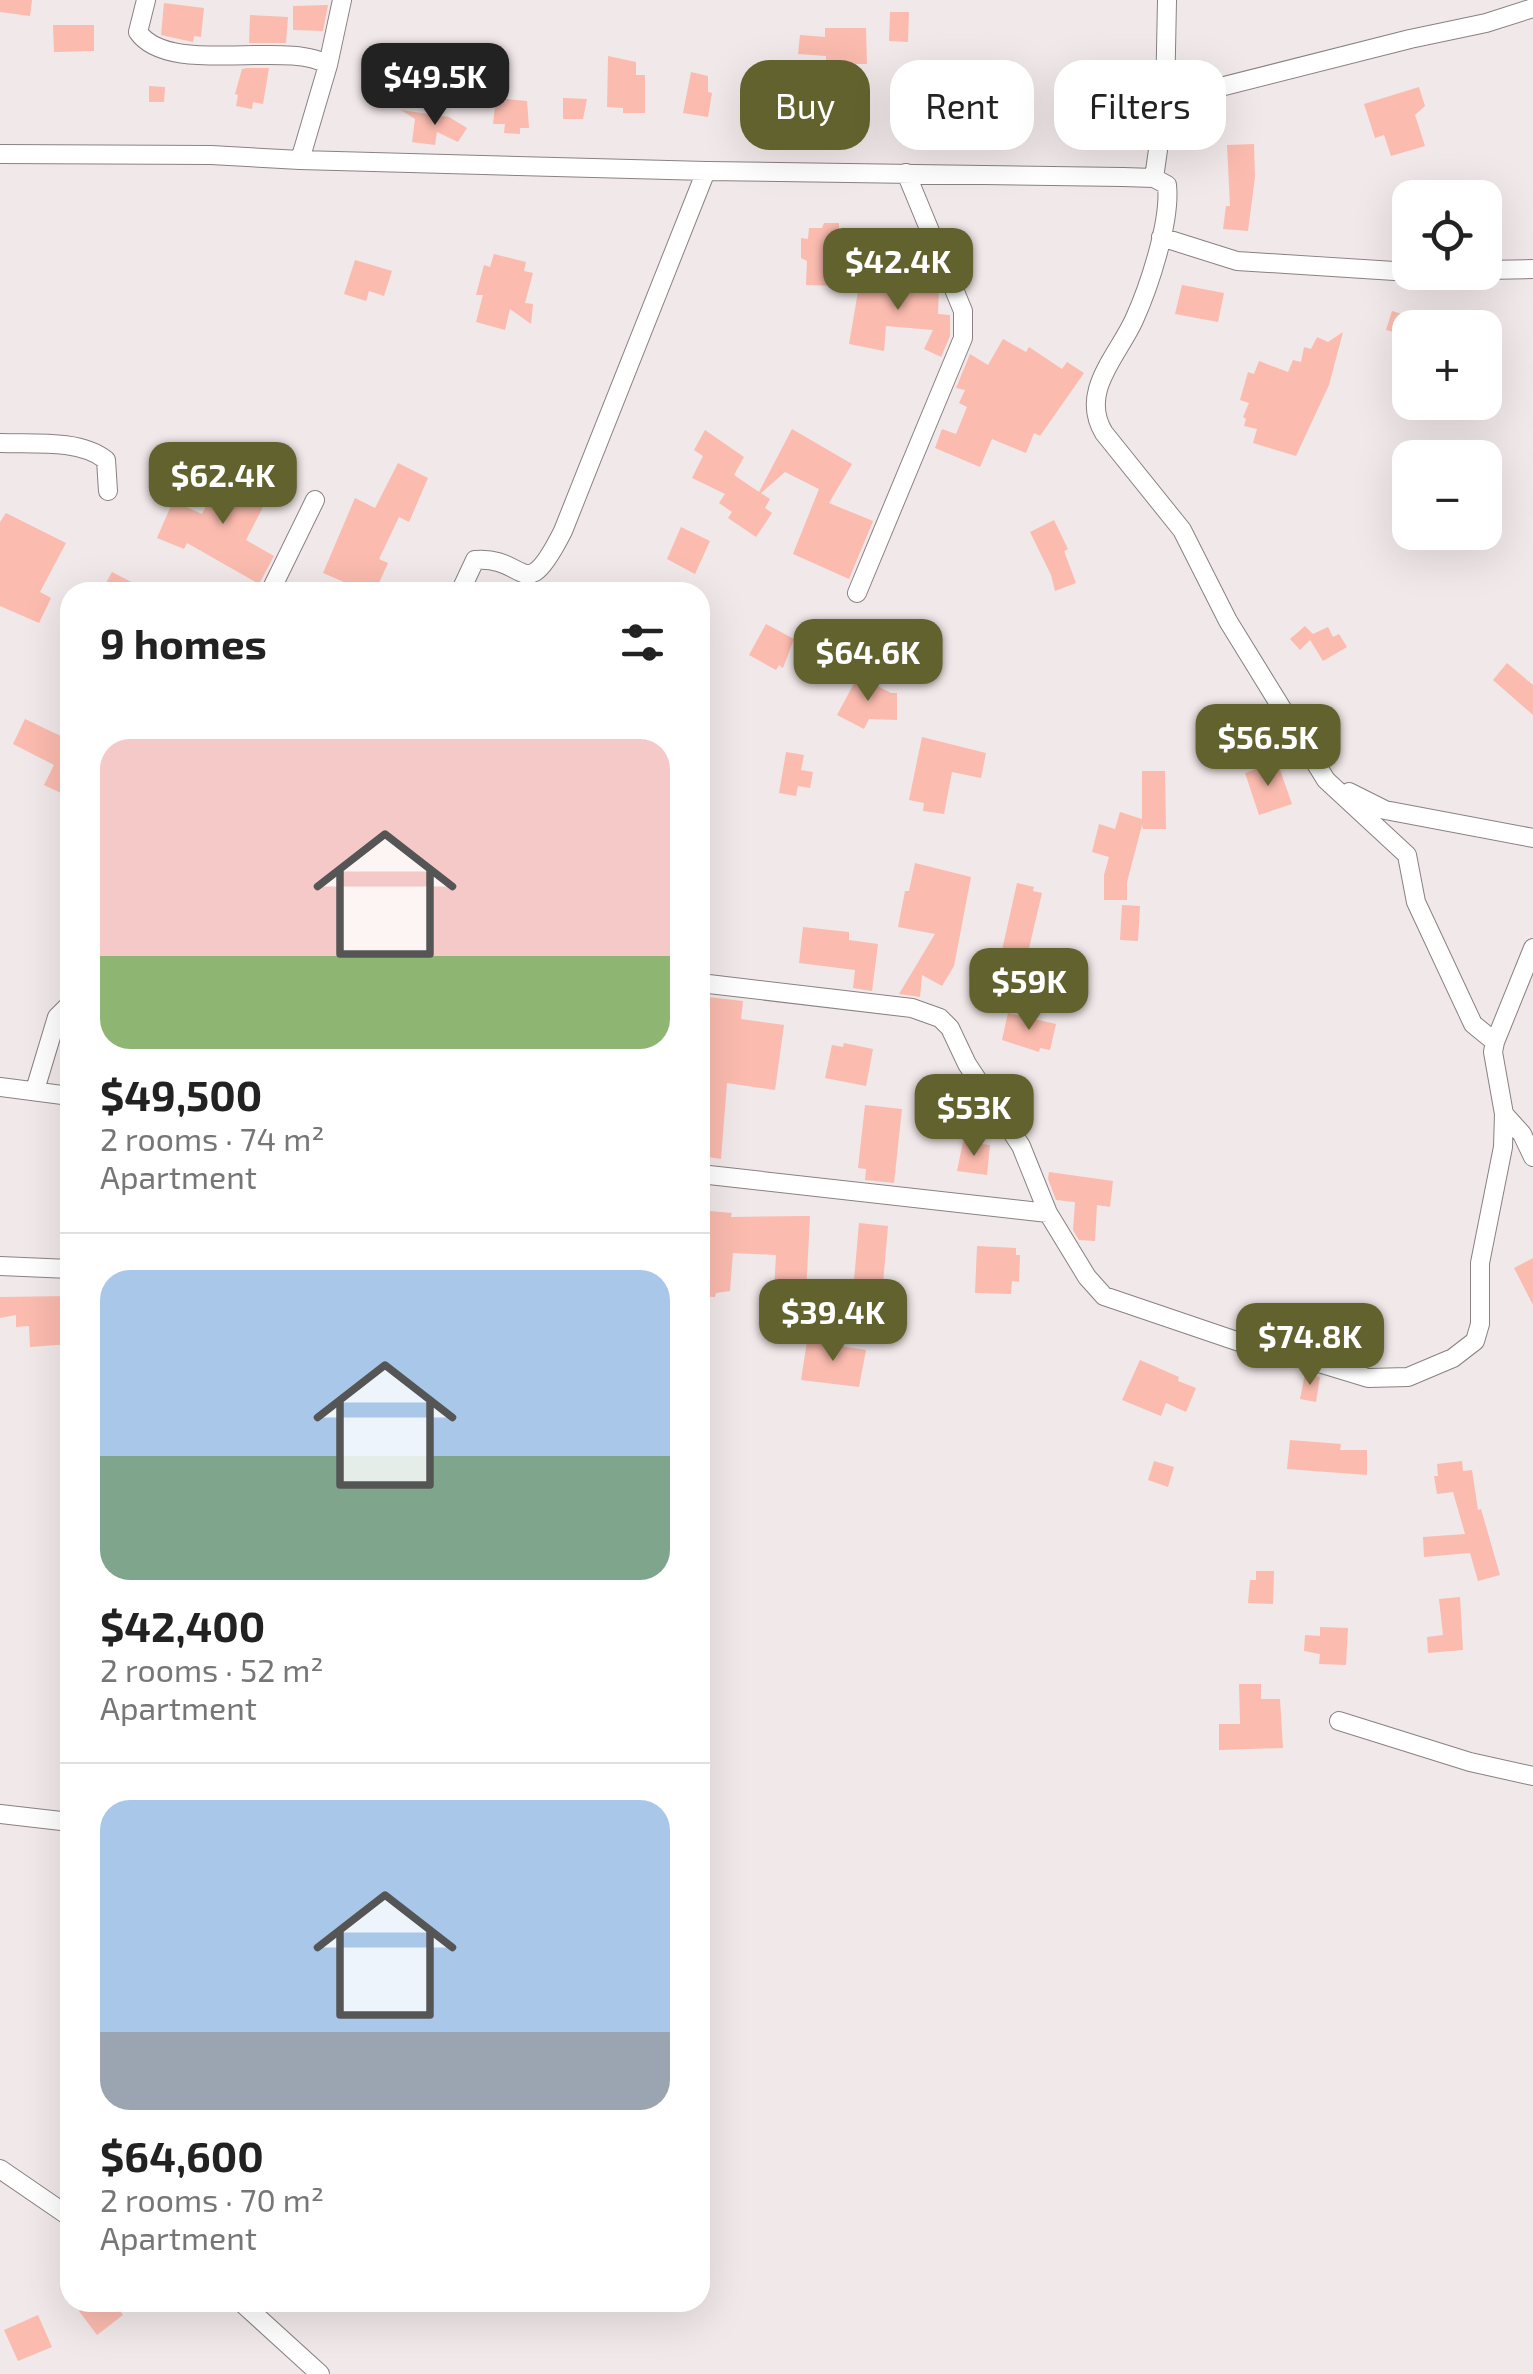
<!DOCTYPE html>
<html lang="en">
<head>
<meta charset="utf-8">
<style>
  :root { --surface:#fff; --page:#f6f6f6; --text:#222; --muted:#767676; --line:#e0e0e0; --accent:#62622f }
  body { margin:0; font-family:"Exo 2",sans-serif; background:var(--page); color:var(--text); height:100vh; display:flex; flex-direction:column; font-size:38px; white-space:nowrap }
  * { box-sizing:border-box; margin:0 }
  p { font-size:32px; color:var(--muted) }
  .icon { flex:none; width:55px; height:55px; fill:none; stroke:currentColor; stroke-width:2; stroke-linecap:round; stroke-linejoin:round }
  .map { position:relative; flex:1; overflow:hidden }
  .drawer { position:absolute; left:60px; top:582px; width:650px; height:1730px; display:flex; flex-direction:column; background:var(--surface); border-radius:30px; box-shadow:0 10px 40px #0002 }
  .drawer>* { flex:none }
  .guide { position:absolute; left:740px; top:60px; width:642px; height:90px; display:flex; gap:20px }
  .buttons { position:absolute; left:1392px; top:180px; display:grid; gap:20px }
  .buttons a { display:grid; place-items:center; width:110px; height:110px; border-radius:20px; background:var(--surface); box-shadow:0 10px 40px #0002; font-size:50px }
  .price { position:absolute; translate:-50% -85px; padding:0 22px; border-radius:20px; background:var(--accent); color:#fff; font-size:32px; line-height:65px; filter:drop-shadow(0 2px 5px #0008) }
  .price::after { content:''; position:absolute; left:50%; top:60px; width:30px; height:22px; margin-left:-15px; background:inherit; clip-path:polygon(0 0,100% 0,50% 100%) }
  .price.active { background:#222; color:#fff }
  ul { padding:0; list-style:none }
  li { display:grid; align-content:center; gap:20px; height:530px; padding:0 40px }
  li+li { border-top:2px solid var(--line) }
  li span { display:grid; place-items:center; height:310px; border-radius:30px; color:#555 }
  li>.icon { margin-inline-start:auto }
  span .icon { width:180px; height:180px; fill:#fffc; stroke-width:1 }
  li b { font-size:42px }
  h2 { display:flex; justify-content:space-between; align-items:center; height:120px; padding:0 40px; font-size:42px }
  .tag { padding:0 35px; border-radius:30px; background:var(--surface); box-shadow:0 10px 40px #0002; font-size:35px; line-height:90px }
  .tag.active { background:var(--accent); color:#fff }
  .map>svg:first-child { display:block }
</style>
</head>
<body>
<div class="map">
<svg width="1533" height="2374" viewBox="0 0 1533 2374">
  <rect width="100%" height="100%" fill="#f1e8e9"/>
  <path fill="#fbbbaf" d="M0 0H32L30 16 0 12Z
    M164 3 204 8 201 37 194 36 193 42 161 35Z
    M328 5 323 31 293 30V6Z
    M890 12H909L908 42 889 41Z
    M250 15 288 17 286 43H249Z
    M53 25H94V51L54 52Z
    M825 28H866L867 64H856V71H826V56L798 54 800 35 825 37Z
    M608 56 636 62V75H645V113H623V108L607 107Z
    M247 68H269L263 104 253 102 252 109 236 106 238 95 235 94 242 69Z
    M691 72 708 76V92L712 93 708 117 683 113Z
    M893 77 950 80 951 111 906 114V105H893Z
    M149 86 165 87 164 102H149Z
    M1419 87 1425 106 1415 115 1425 146 1391 156 1384 135 1375 138 1364 104Z
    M496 98 527 101 529 128H520V134L504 133 505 124H493Z
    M563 98 587 99 583 119H563Z
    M401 110 449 117 467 128 458 142 437 132 435 145 412 142 415 119Z
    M1254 144 1255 177 1248 231 1223 229 1226 206H1230L1227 145Z
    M824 223H839L838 286 806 285 807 261 801 258V238L808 239 809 228H822Z
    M494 254 526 262 524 271 533 273 525 303 533 304 531 324 510 309 505 330 476 322 483 295H476L484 265 490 267Z
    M355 260 392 271 384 296 369 291 366 301 344 294Z
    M915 279V285L939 286 938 314 950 315V336L941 357 924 349 933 330 886 326 884 351 849 344 860 280Z
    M1182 285 1224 293 1218 322 1175 314Z
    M1392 311 1406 315 1400 334 1386 330Z
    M1343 332 1329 385 1296 456 1253 443 1257 429 1244 426 1246 419 1243 417 1249 403 1240 400 1248 372 1254 374 1259 361 1288 372 1293 360 1301 362 1304 347 1311 349 1317 337 1328 342Z
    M1003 339 1026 352 1029 347 1062 369 1067 362 1084 373 1040 436 1034 433 1026 453 992 439 980 467 935 448 942 429 956 434 967 407 959 403 965 390 956 388 970 354 988 365Z
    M792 429 852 464 829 503 873 521 849 579 793 554 819 489 785 472 761 493 770 499 765 508 772 513 756 537 728 518 732 512 719 503 725 494 692 478 703 456 694 450 705 430 744 457 734 475 759 492Z
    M398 463 428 478 409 522 399 517 379 559 388 563 375 592H367L323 573 355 498 375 508Z
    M225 469 264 489 258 500 265 503 246 540 274 556 259 584 187 543 184 549 157 538 173 501 202 514Z
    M6 513 66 543 40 592 51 598 39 623 0 606V522Z
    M1054 520 1068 549 1064 551 1076 583 1055 591 1051 575 1030 532Z
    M681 527 710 541 695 574 667 559Z
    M112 572 151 592H101Z
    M766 624 794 639 783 668 779 665 776 670 749 655Z
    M1305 626 1313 634 1328 627 1333 637 1339 634 1347 647 1323 661 1310 640 1300 650 1290 639Z
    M1507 663 1533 685V715L1493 680Z
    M858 676 891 693H897V720L869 719 864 729 837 715Z
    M25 719 67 739 70 734V780L63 794 44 785 54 765 13 744Z
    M922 737 986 753 981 778 952 772 944 814 923 811 924 803 909 800Z
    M786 752 804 755 801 770 813 772 810 788 798 786 796 796 779 793Z
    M1270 764 1271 767 1278 764 1292 804 1259 815 1245 773Z
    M1142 771H1165L1166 829H1143L1142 825 1127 882V900H1104V875L1109 857 1092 852 1099 824 1115 829 1120 812 1142 819Z
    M915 863 971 877 954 966 942 986 922 975 920 997 899 994 935 934 898 927 905 891H909Z
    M1017 883 1034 887 1033 891 1042 893 1026 961 1001 955Z
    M1122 905 1140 906 1138 941 1120 940Z
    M803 927 849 932V940L878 944 872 991 853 988 855 970 799 963Z
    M708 997 743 1001 741 1019 784 1025 775 1090 727 1083 721 1159 702 1156 706 1129 700 1128V1061Z
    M1008 1013 1056 1024 1050 1050 1040 1048 1039 1052 1002 1040Z
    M844 1043 873 1049 866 1086 825 1078 832 1045 843 1047Z
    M944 1075 960 1078 959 1085 967 1086 969 1094 973 1097 971 1116 919 1110 923 1082 943 1085Z
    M865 1105 902 1109 894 1183 865 1180 866 1169 858 1168Z
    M963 1142 990 1145 987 1175 957 1171Z
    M1049 1172 1113 1181 1110 1207 1097 1205 1095 1241 1079 1240 1073 1230 1075 1202 1056 1200 1048 1179Z
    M710 1211 732 1213 731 1217 810 1216 806 1293 774 1291 776 1255 733 1253 730 1291 716 1293 715 1297 700 1296V1215L709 1216Z
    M859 1223 888 1226 880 1318 889 1319 885 1344 861 1340 869 1294 853 1292Z
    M977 1246 1016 1248V1255H1020L1019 1282 1012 1281 1011 1294 975 1293Z
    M1533 1258V1305L1514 1268Z
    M70 1296V1344L30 1347 29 1326 16 1327V1315L0 1318V1297Z
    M807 1341 866 1350 859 1387 801 1380Z
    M1140 1360 1179 1377 1178 1381 1196 1388 1186 1412 1166 1403 1161 1416 1122 1400Z
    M1305 1374 1320 1377 1316 1402 1300 1399Z
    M1290 1440 1341 1444 1340 1450H1367V1475L1287 1469Z
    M1154 1461 1174 1467 1168 1487 1148 1480Z
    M1462 1461 1463 1471 1472 1470 1478 1510 1481 1509 1500 1575 1478 1581 1470 1553 1424 1557 1423 1537 1465 1534 1453 1492 1437 1494 1434 1476H1438L1437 1464Z
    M1256 1571H1274L1273 1604 1248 1603 1250 1580H1256Z
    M1460 1597 1463 1650 1428 1653 1427 1637 1443 1635 1439 1599Z
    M1320 1627 1348 1628 1346 1665 1319 1664 1320 1654 1304 1651 1305 1635 1320 1636Z
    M1239 1684H1261V1699H1280L1283 1748 1219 1750V1724H1240Z
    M89 2302H113L123 2315 97 2335 79 2311Z
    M38 2315 52 2347 18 2361 4 2330Z"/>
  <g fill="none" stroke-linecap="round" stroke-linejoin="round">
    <defs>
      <path id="minor" d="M146 0 138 32C169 77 288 39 328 65
        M1165 101 1410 39 1486 23 1533 8
        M0 154 211 155 300 160 706 171 1123 177 1154 178 1167 185C1171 221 1149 287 1134 320 1117 357 1079 392 1104 433L1182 530 1228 621 1326 780 1407 855 1416 902 1473 1024 1495 1042 1493 1052 1504 1114 1503 1147 1480 1263V1324L1475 1341 1453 1358 1408 1377 1368 1378 1299 1357 1260 1349 1104 1296 1087 1277 1048 1213 1021 1146 967 1064 950 1028 940 1018 912 1008 700 983
        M300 160 328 65 342 0
        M1154 178 1165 101 1167 0
        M1161 237 1237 261 1410 272
        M1485 270 1533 269
        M0 443C32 444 80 439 106 460L108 491
        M270 592 315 500
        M460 592 475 560C527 555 523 610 563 531L706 171
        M857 593 963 338V311L906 173
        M1349 792 1385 810 1533 838
        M1495 1042 1533 948
        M0 1087 70 1096
        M35 1090 57 1017 70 1004
        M1504 1114 1522 1134 1533 1157
        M700 1174 1048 1213
        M0 1266 70 1269
        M1339 1721 1470 1762 1533 1776
        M0 1814 70 1822
        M0 2169 70 2217
        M241 2302 320 2374"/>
    </defs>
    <use href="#minor" stroke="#898182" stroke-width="20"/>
    <use href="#minor" stroke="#fff" stroke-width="18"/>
  </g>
</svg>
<div class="buttons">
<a><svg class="icon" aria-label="locate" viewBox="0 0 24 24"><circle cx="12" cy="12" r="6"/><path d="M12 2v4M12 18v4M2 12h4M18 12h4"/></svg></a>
<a>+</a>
<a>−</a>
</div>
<b class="price active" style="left:435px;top:128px">$49.5K</b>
<b class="price" style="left:898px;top:313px">$42.4K</b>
<b class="price" style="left:223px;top:527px">$62.4K</b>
<b class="price" style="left:868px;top:704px">$64.6K</b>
<b class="price" style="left:1268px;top:789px">$56.5K</b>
<b class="price" style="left:1029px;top:1033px">$59K</b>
<b class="price" style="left:974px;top:1159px">$53K</b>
<b class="price" style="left:833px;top:1364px">$39.4K</b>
<b class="price" style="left:1310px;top:1388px">$74.8K</b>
<div class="guide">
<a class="tag active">Buy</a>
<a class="tag">Rent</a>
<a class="tag">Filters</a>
</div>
<section class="drawer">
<h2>9 homes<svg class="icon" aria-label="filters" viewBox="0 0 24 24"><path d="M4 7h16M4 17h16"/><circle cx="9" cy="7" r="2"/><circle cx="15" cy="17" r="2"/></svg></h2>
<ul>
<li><span style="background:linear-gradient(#f6c9c9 70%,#8fb573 0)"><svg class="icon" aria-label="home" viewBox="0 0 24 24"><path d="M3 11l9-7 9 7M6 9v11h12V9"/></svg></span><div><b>$49,500</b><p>2 rooms · 74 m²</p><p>Apartment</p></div></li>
<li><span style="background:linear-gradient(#a9c7e8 60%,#7fa58c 0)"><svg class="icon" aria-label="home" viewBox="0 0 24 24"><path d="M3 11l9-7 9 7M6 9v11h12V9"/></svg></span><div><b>$42,400</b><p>2 rooms · 52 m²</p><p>Apartment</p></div></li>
<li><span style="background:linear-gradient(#a9c7e8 75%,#9aa5b1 0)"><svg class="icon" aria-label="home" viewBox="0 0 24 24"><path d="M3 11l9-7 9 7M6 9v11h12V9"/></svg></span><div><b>$64,600</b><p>2 rooms · 70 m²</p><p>Apartment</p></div></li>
</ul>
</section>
</div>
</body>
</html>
